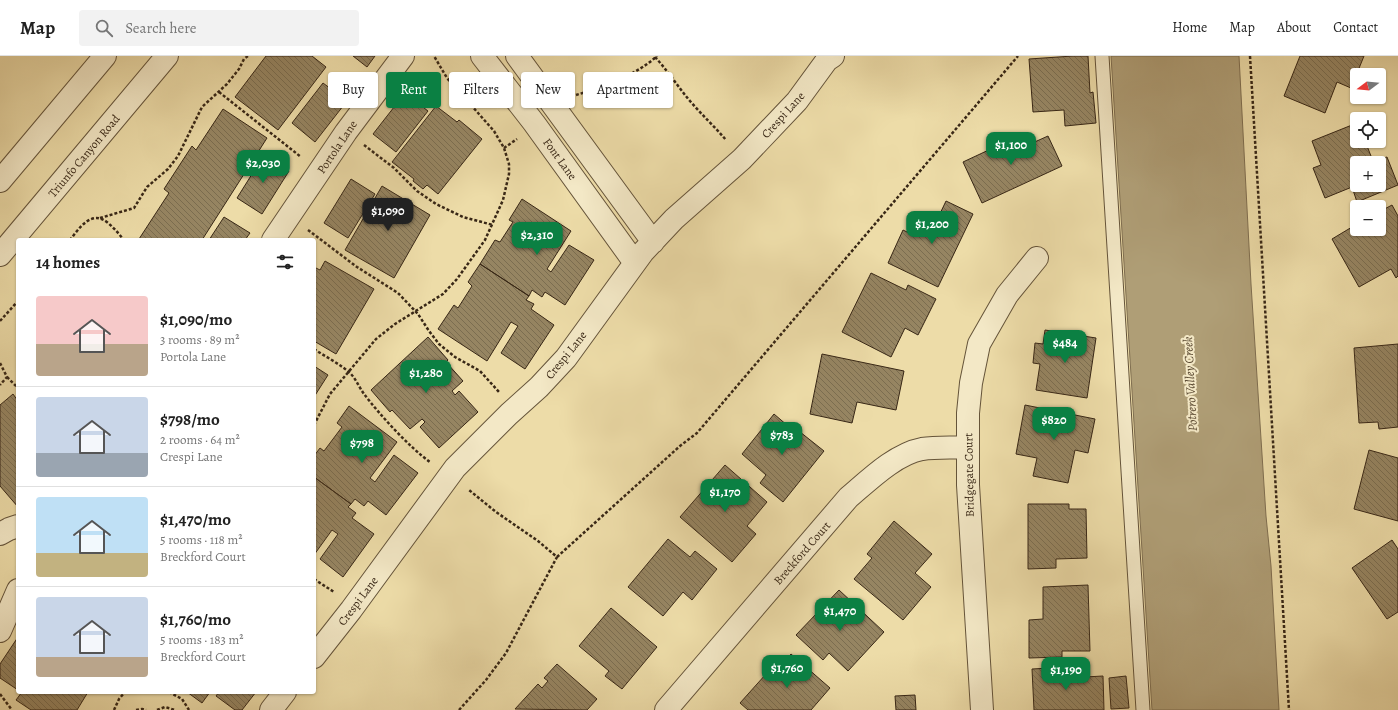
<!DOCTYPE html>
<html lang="en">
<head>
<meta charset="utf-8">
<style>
  :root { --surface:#fff; --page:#f2f2f2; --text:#222; --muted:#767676; --line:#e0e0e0; --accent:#0b8043 }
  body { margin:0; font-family:Alegreya,serif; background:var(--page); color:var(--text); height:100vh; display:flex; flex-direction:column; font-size:15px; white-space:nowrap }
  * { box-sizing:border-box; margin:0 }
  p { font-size:13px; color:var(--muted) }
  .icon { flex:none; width:22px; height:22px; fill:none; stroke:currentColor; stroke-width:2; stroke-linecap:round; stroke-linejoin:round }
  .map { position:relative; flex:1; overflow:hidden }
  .drawer { position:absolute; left:16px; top:182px; width:300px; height:456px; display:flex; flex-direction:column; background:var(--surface); border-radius:4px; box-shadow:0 1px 3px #0004 }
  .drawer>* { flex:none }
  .top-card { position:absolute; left:328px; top:16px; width:380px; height:36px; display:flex; gap:8px }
  .needle { width:26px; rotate:254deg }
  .buttons { position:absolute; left:1350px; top:12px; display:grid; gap:8px }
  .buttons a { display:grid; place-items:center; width:36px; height:36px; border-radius:4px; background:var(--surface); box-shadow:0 1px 3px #0004; font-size:20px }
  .price { position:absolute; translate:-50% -34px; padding:0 9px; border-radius:8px; background:var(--accent); color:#fff; font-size:13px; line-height:26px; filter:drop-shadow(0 1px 2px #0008) }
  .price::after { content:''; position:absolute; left:50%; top:24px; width:12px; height:9px; margin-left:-6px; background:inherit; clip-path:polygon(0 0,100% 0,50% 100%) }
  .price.selected { background:#222; color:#fff }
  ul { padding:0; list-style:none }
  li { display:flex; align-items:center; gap:12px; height:100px; padding:0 20px }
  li+li { border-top:1px solid var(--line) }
  li span { display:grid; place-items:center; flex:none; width:112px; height:80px; border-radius:4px; color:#555 }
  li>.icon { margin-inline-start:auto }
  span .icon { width:48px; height:48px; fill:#fffc; stroke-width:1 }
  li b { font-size:17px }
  h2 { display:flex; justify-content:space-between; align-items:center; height:48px; padding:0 20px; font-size:17px }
  .chip { padding:0 14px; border-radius:4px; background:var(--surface); box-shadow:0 1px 3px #0004; font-size:14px; line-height:36px }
  .chip.selected { background:var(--accent); color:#fff }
  header { display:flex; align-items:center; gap:24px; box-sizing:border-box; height:56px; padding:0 20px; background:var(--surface); border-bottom:1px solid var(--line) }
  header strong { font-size:19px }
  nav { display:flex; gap:22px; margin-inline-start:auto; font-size:14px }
  .search { width:280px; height:36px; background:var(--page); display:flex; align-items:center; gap:10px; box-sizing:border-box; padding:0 14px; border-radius:4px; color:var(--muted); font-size:15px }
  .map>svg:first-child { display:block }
</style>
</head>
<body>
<header>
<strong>Map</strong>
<div class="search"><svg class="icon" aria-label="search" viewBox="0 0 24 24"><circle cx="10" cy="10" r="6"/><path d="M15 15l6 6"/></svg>Search here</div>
<nav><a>Home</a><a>Map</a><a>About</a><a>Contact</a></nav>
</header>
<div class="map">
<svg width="1398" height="654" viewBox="0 0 1398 654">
  <defs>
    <pattern id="building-back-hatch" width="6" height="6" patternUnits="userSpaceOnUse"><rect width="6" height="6" fill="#968562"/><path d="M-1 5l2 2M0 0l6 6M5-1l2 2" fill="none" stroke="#7b6d50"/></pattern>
  </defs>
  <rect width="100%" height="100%" fill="#eddca8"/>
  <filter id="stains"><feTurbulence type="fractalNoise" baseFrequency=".005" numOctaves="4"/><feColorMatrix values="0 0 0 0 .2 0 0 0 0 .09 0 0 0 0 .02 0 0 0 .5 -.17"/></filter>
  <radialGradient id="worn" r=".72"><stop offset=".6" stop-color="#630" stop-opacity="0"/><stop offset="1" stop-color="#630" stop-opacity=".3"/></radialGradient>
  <path fill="#af9e76" stroke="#7f6e50" d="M1111 0H1239L1251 228 1266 460 1271 510 1279 654H1152Z"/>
  <path fill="url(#building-back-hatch)" stroke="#382716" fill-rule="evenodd" d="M266 0H312L326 11 278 74 235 41Z
    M353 0H375L367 11Z
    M1073 0H1088L1090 37 1093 36 1096 67 1065 70 1064 54 1033 56 1029 3Z
    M1300 0H1364L1351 32 1337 26 1325 57 1284 40Z
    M323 27 347 45 315 86 292 67Z
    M405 37 428 55 396 96 373 78Z
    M436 50 457 66 459 64 482 83 438 138 427 129 423 133 413 125 414 123 392 106Z
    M223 53 267 82 202 184H140L139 183 169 137 164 133 192 90 196 94Z
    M1357 67V85H1365L1373 105 1387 101 1398 129 1357 146 1352 131 1325 142 1313 112 1321 109 1312 85ZM1357 107H1379V129H1357Z
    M1023 78 1028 89 1048 80 1062 110 982 147 963 106Z
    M264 99 289 115 262 158 237 142Z
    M351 123 375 138 348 182 324 167Z
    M382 130 430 159 394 222 345 194Z
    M522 143 571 175 547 213 551 216 569 189 594 204 565 249 545 236 542 241 532 234 529 240 480 208 495 184 500 186 513 166 509 164Z
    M946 145 973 158 938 231 888 207 903 174 915 180 926 158 937 164Z
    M1392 149 1398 160V220L1396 222 1391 213 1359 231 1332 183 1357 168V173H1379V156Z
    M224 161 250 177 245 184H209Z
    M325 205 374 233 336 298 314 285V211L320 214Z
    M480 208 529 240 526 244 534 248 531 253 554 269 525 313 501 297 518 270 511 266 487 305 438 273 454 249 458 252 472 230 468 226Z
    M871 217 906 234 908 229 936 243 918 279 905 272 891 301 842 276Z
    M1045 274 1096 282 1087 342 1036 334 1040 308 1033 307 1035 287 1043 288Z
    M428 281 448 304 446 306 463 325 452 335 455 339 459 335 478 356 439 392 420 371 425 366 422 363 410 373 392 354 390 356 371 334Z
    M1398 288V371L1379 373 1378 366 1359 367 1354 292Z
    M822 298 904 315 896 354 857 346 852 367 810 358Z
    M314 310 328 319 314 341Z
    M13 338 18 345V451L0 430V349Z
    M1025 349 1095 363 1088 397 1075 394 1068 427 1033 420 1037 402 1016 398Z
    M349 350 397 386 370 422 375 426 394 399 418 417 386 459 368 445 364 450 355 443 351 448 314 421V400L320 392 324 395 342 371 337 367Z
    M774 358 788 370 790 368 824 395 783 446 760 427 766 419 742 398Z
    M1369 394 1398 402V465L1354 453Z
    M725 409 767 446 747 470 756 478 732 506 680 461Z
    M314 421 351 448 348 451 356 457 352 462 374 478 343 521 320 503 338 478 332 474 314 499Z
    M1028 448H1069V453H1086L1087 502 1056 503V512L1028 513Z
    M894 465 932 498 915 517 931 531 903 564 854 523 872 502 867 498Z
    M668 483 690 501 695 495 717 513 692 544 683 536 663 560 628 531Z
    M1392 484 1398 493V556L1387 563 1352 512Z
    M1088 529 1090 595H1062V601L1029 602V564L1043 563V531Z
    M839 534 884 576 848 615 829 597 823 604 796 579Z
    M611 552 657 591 622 633 605 620 609 615 579 590Z
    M18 581V634L0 622V608Z
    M791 598 830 632 811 654H748L740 647 766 618 769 622Z
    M557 608 597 643 587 654 515 653 538 628 542 632 548 625 544 622Z
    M1067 611V622L1103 620 1104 654H1034L1032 613Z
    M1126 620 1129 652 1111 653 1109 622Z
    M22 636H88L77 654H31L16 644Z
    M187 636H210L202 647Z
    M219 636H256L242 654H235L216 640Z
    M915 639 916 654H896L895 640Z"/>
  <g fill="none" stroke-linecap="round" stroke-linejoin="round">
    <defs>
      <path id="service" d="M1102 0 1143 654"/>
      <path id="minor" d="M482 0 534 67 635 207
        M517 0 653 186
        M273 184 346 76 403 0
        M0 478 9 473 18 470
        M0 575 18 534
        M314 601 351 554 455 412 509 358 539 331 566 302 643 196 674 163 742 103 797 45 827 4 833 0
        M271 654 285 636
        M666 654 848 442C868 425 895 398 922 393 937 391 953 392 968 391
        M982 654 968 429V357L971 327 979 288 1007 239 1037 202"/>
      <path id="tertiary" d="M0 125 105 0
        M0 199 167 0"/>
    </defs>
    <use href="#service" stroke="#65543a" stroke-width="15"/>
    <use href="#minor" stroke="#65543a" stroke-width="24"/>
    <use href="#tertiary" stroke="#65543a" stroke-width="24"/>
    <path stroke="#382716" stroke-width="2.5" stroke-dasharray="3 2" stroke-linecap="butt" d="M1250 0 1289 654
      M655 1C668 15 678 31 690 45 702 59 715 71 726 84
      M219 36 301 101
      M576 39C603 31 635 20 657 0
      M364 89 394 112 417 135 436 148 463 161 493 169
      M504 92 517 83
      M100 162 134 152 147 131 168 113 178 100 202 51 227 28 239 13 244 3 248 0
      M308 174 357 211 398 237 418 258 429 275 439 288 455 301 480 315 499 336
      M70 184C79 172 92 153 108 167 114 172 119 178 124 184
      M0 265 18 245
      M314 293C326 301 340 308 350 317 356 323 359 331 364 338 380 359 409 391 430 406
      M0 307 7 321 0 329
      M7 321 18 332
      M314 369 330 338 376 283 395 268 443 238 457 223 485 184 503 144 509 118V108L504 92 494 75 447 22 434 0
      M557 501 680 390 697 377 1018 0
      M314 523 334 536
      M169 636 182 643 189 654
      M0 638 12 654
      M114 654 119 643 125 636
      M136 654 142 653 146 654
      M157 654 165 651 175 654
      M459 654 486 624 506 597 557 501 538 485 496 456 469 434"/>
    <use href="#service" stroke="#f3e8c6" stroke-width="13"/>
    <use href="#minor" stroke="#f3e8c6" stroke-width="22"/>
    <use href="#tertiary" stroke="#f3e8c6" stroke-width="22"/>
  </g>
  <g text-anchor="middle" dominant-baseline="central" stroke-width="4" stroke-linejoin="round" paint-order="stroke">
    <g font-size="12" fill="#382716" stroke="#f3e8c6">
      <text transform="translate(783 59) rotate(-48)">Crespi Lane</text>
      <text transform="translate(337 91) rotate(-56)">Portola Lane</text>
      <text transform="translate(84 100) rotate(-50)">Triunfo Canyon Road</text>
      <text transform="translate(560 103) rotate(54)">Font Lane</text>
      <text transform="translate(566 299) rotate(-51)">Crespi Lane</text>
      <text transform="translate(969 419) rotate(-91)">Bridgegate Court</text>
      <text transform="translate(802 497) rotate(-49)">Breckford Court</text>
      <text transform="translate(358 545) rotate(-53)">Crespi Lane</text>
    </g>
    <g font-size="13" font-style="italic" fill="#5c4b33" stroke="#f3e8c6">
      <text transform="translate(1190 328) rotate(-93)">Potrero Valley Creek</text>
    </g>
  </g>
  <rect width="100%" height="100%" filter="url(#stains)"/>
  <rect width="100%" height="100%" fill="url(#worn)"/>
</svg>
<div class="buttons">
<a><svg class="needle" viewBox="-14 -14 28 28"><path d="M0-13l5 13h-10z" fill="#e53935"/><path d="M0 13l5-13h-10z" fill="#767676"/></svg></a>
<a><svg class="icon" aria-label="locate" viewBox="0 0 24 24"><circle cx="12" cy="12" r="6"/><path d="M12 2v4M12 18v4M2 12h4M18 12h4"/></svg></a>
<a>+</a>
<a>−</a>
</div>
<b class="price" style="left:1011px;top:110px">$1,100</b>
<b class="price" style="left:263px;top:128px">$2,030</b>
<b class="price selected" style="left:388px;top:176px">$1,090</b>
<b class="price" style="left:932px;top:189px">$1,200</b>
<b class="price" style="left:537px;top:200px">$2,310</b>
<b class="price" style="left:1065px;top:308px">$484</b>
<b class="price" style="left:426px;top:338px">$1,280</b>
<b class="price" style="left:1054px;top:385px">$820</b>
<b class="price" style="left:782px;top:400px">$783</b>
<b class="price" style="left:362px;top:408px">$798</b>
<b class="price" style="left:725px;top:457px">$1,170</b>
<b class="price" style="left:840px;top:576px">$1,470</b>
<b class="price" style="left:787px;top:633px">$1,760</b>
<b class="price" style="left:1066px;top:635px">$1,190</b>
<div class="top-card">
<a class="chip">Buy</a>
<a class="chip selected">Rent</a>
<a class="chip">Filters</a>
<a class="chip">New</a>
<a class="chip">Apartment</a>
</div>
<section class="drawer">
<h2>14 homes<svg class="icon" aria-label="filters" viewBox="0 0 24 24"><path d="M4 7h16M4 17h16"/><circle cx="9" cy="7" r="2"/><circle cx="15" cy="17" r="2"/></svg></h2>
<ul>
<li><span style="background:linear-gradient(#f6c9c9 60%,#b9a48a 0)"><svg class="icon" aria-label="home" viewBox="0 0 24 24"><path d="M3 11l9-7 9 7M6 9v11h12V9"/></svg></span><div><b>$1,090/mo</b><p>3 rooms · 89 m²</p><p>Portola Lane</p></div></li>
<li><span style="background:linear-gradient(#c9d6e8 70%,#9aa5b1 0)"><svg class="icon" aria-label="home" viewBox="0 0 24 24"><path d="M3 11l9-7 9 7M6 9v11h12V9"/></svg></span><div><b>$798/mo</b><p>2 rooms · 64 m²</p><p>Crespi Lane</p></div></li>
<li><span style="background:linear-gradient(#bfe0f5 70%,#c2b280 0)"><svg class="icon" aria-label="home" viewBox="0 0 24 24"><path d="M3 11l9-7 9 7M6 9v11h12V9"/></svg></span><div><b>$1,470/mo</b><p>5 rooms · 118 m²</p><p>Breckford Court</p></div></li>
<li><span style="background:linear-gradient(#c9d6e8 75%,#b9a48a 0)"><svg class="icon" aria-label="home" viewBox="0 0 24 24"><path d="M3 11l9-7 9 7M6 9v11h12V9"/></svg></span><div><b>$1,760/mo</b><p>5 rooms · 183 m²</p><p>Breckford Court</p></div></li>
</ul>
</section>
</div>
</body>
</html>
